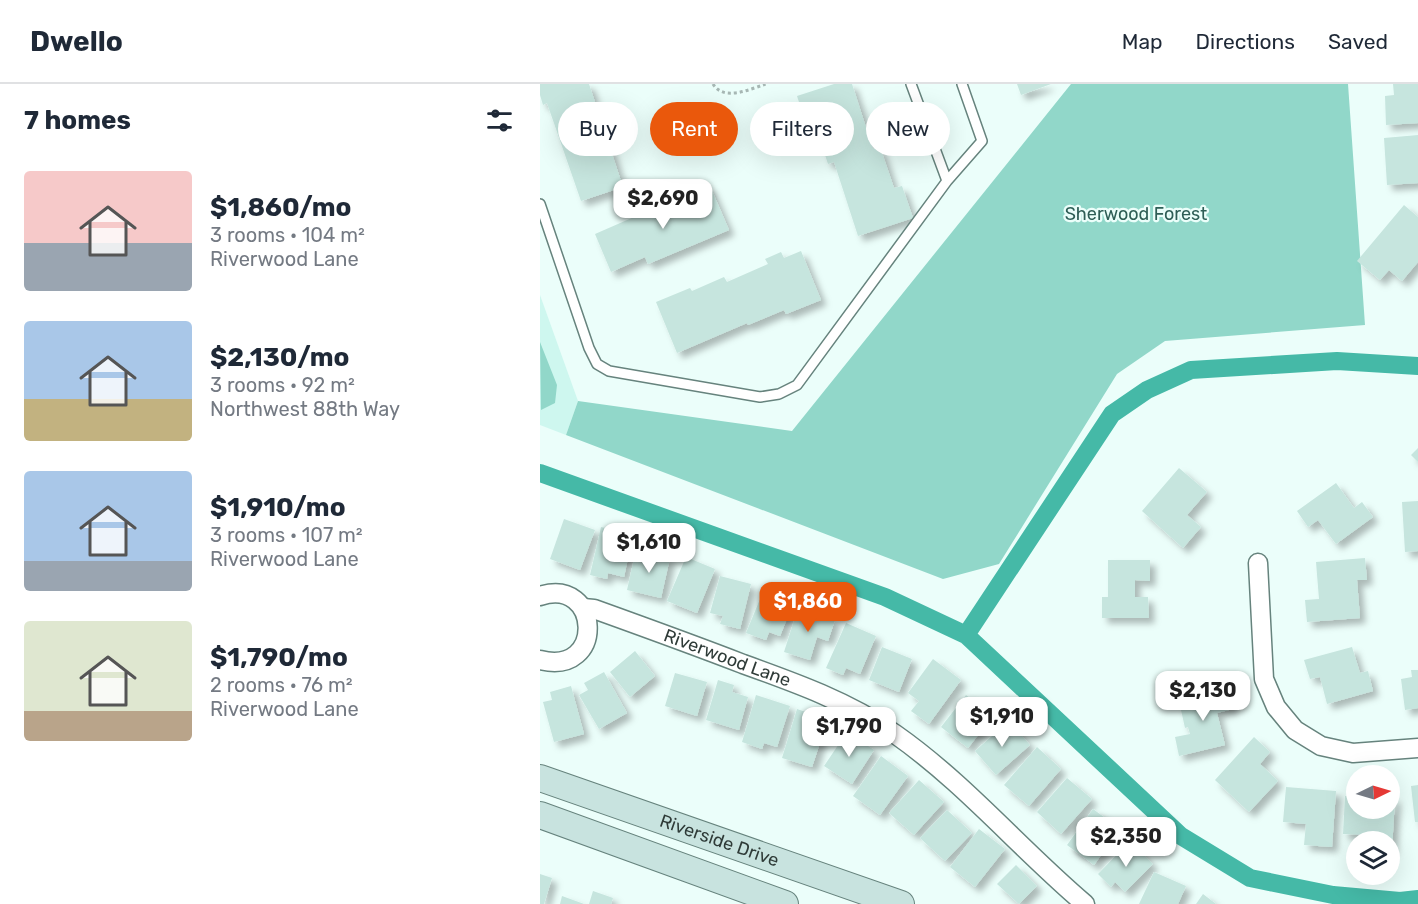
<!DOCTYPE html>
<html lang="en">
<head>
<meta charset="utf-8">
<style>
  :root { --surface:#fff; --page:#f6f6f7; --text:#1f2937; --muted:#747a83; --line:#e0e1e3; --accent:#ea580c }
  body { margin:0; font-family:Rubik,sans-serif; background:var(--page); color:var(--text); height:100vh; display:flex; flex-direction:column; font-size:22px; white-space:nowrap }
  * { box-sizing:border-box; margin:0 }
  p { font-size:20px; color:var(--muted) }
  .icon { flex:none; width:33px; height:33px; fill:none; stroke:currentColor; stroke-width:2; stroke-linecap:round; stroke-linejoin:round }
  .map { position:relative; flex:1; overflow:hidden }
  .details { display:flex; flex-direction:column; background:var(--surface); width:540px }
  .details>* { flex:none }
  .guide { position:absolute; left:18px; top:18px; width:570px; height:54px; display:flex; gap:12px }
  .needle { width:39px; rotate:85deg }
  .tools { position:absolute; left:806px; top:681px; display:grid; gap:12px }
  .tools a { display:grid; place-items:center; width:54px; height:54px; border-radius:50%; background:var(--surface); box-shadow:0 6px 24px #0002; font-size:30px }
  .price { position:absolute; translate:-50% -51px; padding:0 14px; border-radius:12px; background:#fff; color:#222; font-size:20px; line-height:39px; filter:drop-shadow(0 2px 3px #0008) }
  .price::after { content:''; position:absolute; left:50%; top:36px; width:18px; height:14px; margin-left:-9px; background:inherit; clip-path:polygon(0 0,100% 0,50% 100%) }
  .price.on { background:var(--accent); color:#fff }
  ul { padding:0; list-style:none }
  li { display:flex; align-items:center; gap:18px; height:150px; padding:0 24px }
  li span { display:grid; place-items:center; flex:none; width:168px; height:120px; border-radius:6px; color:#555 }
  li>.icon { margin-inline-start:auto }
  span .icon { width:72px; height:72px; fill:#fffc; stroke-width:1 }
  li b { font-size:26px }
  h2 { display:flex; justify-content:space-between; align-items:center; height:72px; padding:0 24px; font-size:26px }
  .chip { padding:0 21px; border-radius:27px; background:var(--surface); box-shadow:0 6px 24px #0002; font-size:21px; line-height:54px }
  .chip.on { background:var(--accent); color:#fff }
  header { display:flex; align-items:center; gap:36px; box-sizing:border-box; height:84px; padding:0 30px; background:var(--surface); border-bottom:2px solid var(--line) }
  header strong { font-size:28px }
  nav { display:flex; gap:33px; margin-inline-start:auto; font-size:21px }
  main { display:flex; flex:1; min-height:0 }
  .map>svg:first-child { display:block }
</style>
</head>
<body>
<header>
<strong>Dwello</strong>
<nav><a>Map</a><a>Directions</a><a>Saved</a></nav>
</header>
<main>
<section class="details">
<h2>7 homes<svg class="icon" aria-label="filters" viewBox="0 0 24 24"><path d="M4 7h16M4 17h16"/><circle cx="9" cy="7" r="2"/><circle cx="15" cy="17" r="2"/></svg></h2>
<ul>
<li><span style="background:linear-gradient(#f6c9c9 60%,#9aa5b1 0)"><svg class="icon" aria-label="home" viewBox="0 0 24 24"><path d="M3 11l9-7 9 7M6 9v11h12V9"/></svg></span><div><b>$1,860/mo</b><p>3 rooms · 104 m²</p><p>Riverwood Lane</p></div></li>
<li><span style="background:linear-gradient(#a9c7e8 65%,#c2b280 0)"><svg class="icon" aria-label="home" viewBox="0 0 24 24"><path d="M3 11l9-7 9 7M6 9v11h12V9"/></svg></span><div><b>$2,130/mo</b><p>3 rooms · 92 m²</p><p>Northwest 88th Way</p></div></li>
<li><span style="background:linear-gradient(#a9c7e8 75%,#9aa5b1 0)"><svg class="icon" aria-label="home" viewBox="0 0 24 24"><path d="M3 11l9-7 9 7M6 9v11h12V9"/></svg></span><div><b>$1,910/mo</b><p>3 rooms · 107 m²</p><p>Riverwood Lane</p></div></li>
<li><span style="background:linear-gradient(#dfe7d0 75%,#b9a48a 0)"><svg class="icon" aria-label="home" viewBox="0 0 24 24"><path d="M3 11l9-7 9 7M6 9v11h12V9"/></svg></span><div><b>$1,790/mo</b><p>2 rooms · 76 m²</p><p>Riverwood Lane</p></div></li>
</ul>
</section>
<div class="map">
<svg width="878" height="820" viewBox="0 0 878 820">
  <defs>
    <filter id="shadow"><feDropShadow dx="5.5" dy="5.5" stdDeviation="3" flood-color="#0004"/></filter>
  </defs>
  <rect width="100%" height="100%" fill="#ebfefa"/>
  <path fill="#cef7ef" d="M0 211 38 317 26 351 0 341Z"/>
  <path fill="#91d7c9" d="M531 0H808L825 241 625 257 577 290 459 480 403 495 26 351 38 317 252 347Z
    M0 258 17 301 15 319 1 326Z"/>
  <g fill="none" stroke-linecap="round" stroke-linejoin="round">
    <path stroke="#45b9a7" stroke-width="18" d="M0 389 345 513 426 551 641 752 710 794 793 811 860 817 878 815
      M426 551 572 330 607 306 651 286 797 277 878 282"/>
  </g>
  <path fill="#c6e5de" filter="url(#shadow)" d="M0 0H49L83 103 41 117 7 19 3 21 0 11Z
    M294 0H312L333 65 340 63 354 104 362 102 373 134 318 152 294 78 288 80 277 47 269 49 257 12Z
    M477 0H511L481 11Z
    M853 0H878V39L846 41 845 12 854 11Z
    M878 51V99L847 101 844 54Z
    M170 102 189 146 108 180 105 173 71 188 55 150 133 116 134 117Z
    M864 121 878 133V178L862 197 849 186 840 196 817 177Z
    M261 167 281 216 246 230 244 226 208 241 207 239 137 269 116 218 150 204 152 207 184 193 187 198 228 180 225 175 241 168 244 174Z
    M878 364V378L871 371Z
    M639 384 667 408 647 431 661 443 643 464 602 427Z
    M796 399 814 424 822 418 833 433 796 460 778 436 768 443 757 427Z
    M878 417V467L865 468 862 418Z
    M24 435 55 446 40 486 10 475Z
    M61 443 93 451 84 493 68 489 67 495 50 491Z
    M96 466 130 474 121 514 87 506Z
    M146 473 175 485 157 529 127 517Z
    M825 474 827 496H817L820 534 767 538 765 516 779 515 776 478Z
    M568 476H610V497L595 496V513H608L609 534H562V513H568Z
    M180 492 211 500 200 545 180 540 183 532 170 529Z
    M225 503 255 515 240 552 229 548 226 556 206 549Z
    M258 524 295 536 288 557 277 553 270 576 244 568Z
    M306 539 336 552 320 590 306 584 303 591 286 584Z
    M342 563 372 575 359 608 329 596Z
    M812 563 820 589 828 587 833 607 787 620 780 593 770 595 764 576Z
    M95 567 115 592 90 613 70 588Z
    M393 575 421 596 389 640 371 627 379 617 368 609Z
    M871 586H878V624L865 626 861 595 872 593Z
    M64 588 87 629 59 645 39 611 48 606 44 599Z
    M135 589 167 598 157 632 125 622Z
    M178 596 194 601 192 608 208 613 199 646 166 636Z
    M31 602 44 650 14 658 3 618 12 616 10 608Z
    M689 605 693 625 677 629 685 661 639 672 635 653 650 650 648 643 645 644 639 617Z
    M216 611 250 622 237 663 224 659 222 665 202 658Z
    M426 611 453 632 428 664 401 643Z
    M257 625 280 633 278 641 285 644 272 683 242 674Z
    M469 637 490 661 456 691 435 667Z
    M307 648 334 666 312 700 284 682Z
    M714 653 730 668 720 680 738 697 709 728 675 696Z
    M497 663 521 685 489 722 464 701Z
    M341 672 368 692 340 731 313 712Z
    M527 694 552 715 521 750 497 728Z
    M379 696 404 718 374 751 349 729Z
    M878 701V738H875L871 702Z
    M746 703 796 707 792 763 764 761 766 740 743 738Z
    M805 712H816V724H849V714H855L852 766H849V758H833V751L803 750Z
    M553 725 580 745 554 781 527 761Z
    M407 726 432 749 405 777 380 754Z
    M439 745 465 765 435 803 410 783Z
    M590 757 613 780 585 808 575 798 571 803 558 790Z
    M476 781 497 802 479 820 457 800Z
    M614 788 646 802 638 820H599Z
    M0 790 12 794 4 820H0Z
    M53 807 73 814 71 820H49Z
    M663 810 676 820H656Z
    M22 812 44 820H20Z"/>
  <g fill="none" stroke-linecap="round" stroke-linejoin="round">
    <defs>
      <path id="lane" d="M371 0 407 97
        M0 120 49 264 57 280 69 287 220 313 239 310 257 301 407 97 442 57 422 0"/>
      <g id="street">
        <path d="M718 479 724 595 736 623 755 646 781 662 813 669 878 664"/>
        <path d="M0 512C61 492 66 593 0 576"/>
        <path id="s1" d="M43 524 54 525C104 543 154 561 203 580 256 599 309 618 355 650 425 699 480 765 545 820"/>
      </g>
      <g id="secondary">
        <path id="s2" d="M0 694 361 820"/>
        <path d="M0 731 245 820"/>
      </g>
    </defs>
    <use href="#lane" stroke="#66837d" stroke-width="12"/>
    <use href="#street" stroke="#66837d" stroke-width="21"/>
    <use href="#secondary" stroke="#66837d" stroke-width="28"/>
    <path stroke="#a7b7b4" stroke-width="3" stroke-dasharray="3 3" stroke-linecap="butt" d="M173 0C184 18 210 5 226 0"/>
    <use href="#lane" stroke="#fff" stroke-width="9"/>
    <use href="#street" stroke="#fff" stroke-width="18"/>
    <use href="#secondary" stroke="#c8e3df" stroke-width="26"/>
  </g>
  <g text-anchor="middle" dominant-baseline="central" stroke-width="4.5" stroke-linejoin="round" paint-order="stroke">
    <g font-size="18" fill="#2e5e56" stroke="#ebfefa">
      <text x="596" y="130">Sherwood Forest</text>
    </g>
    <g font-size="18" fill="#2f3b38" stroke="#ebfefa">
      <text stroke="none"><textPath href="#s1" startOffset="153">Riverwood Lane</textPath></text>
      <text stroke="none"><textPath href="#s2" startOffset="190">Riverside Drive</textPath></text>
    </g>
  </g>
</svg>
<div class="tools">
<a><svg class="needle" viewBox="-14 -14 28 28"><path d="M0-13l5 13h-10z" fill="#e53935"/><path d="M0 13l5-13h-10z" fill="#747a83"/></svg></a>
<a><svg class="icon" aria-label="layers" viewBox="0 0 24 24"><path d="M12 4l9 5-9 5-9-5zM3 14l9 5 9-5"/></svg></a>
</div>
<b class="price" style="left:123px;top:146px">$2,690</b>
<b class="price" style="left:109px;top:490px">$1,610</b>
<b class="price on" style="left:268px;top:549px">$1,860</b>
<b class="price" style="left:663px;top:638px">$2,130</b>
<b class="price" style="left:462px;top:664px">$1,910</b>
<b class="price" style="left:309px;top:674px">$1,790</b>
<b class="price" style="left:586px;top:784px">$2,350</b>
<div class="guide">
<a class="chip">Buy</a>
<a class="chip on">Rent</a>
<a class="chip">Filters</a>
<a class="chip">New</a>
</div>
</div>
</main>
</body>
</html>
